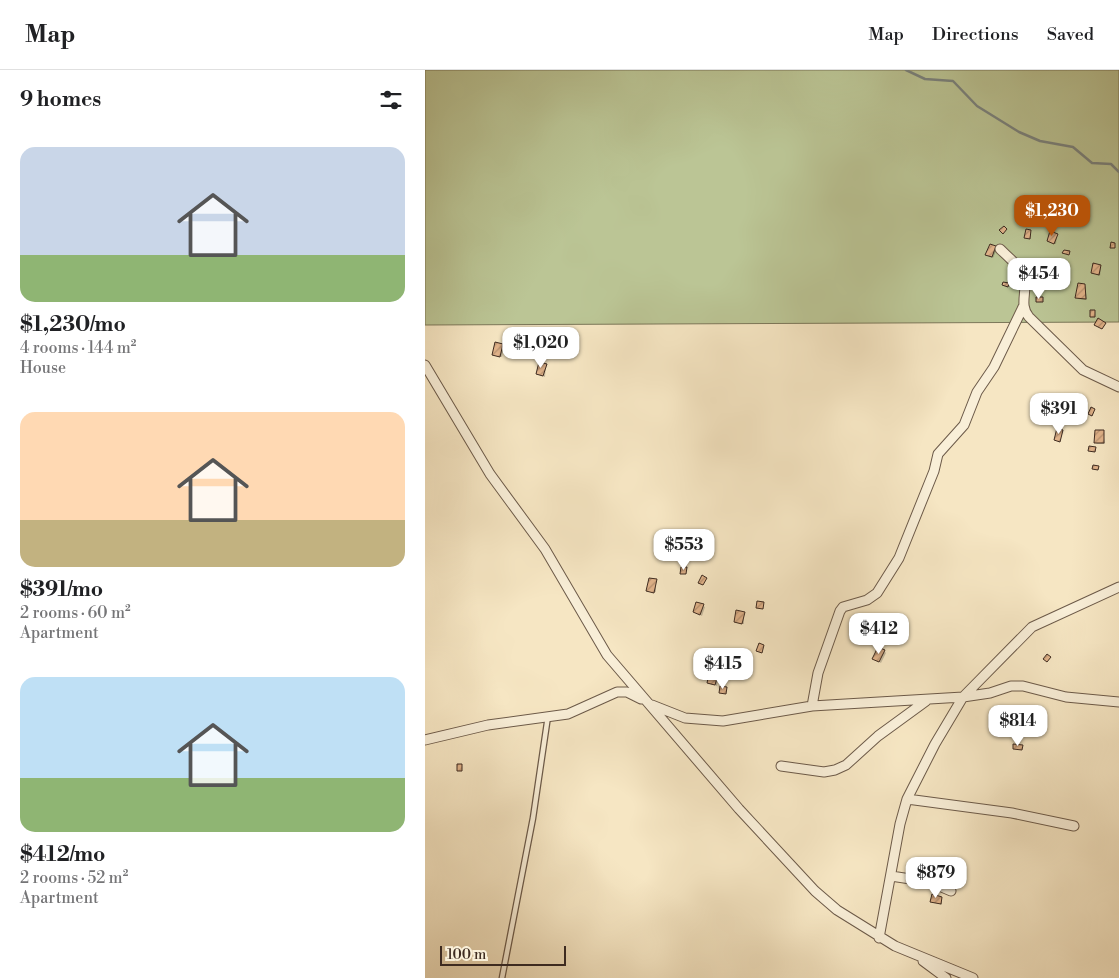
<!DOCTYPE html>
<html lang="en">
<head>
<meta charset="utf-8">
<style>
  :root { --surface:#fff; --page:#f2f2f2; --text:#202124; --muted:#757577; --line:#e0e0e0; --accent:#b45309 }
  body { margin:0; font-family:"Libre Bodoni",serif; background:var(--page); color:var(--text); height:100vh; display:flex; flex-direction:column; font-size:19px; white-space:nowrap }
  * { box-sizing:border-box; margin:0 }
  p { font-size:16px; color:var(--muted) }
  .icon { flex:none; width:28px; height:28px; fill:none; stroke:currentColor; stroke-width:2; stroke-linecap:round; stroke-linejoin:round }
  .map { position:relative; flex:1; overflow:hidden }
  .panel { display:flex; flex-direction:column; background:var(--surface); width:425px }
  .panel>* { flex:none }
  .scale { position:absolute; left:15px; bottom:12px; width:126px; box-sizing:border-box; padding-left:5px; border:2px solid #3e2b20; border-top:0; font-size:14px; line-height:18px; white-space:nowrap; color:#3e2b20; -webkit-text-stroke:4px #f9efd8; paint-order:stroke }
  .price { position:absolute; translate:-50% -42px; padding:0 11px; border-radius:10px; background:#fff; color:#222; font-size:16px; line-height:32px; filter:drop-shadow(0 1px 2px #0008) }
  .price::after { content:''; position:absolute; left:50%; top:30px; width:15px; height:11px; margin-left:-8px; background:inherit; clip-path:polygon(0 0,100% 0,50% 100%) }
  .price.active { background:var(--accent); color:#fff }
  ul { padding:0; list-style:none }
  li { display:grid; align-content:center; gap:10px; height:265px; padding:0 20px }
  li span { display:grid; place-items:center; height:155px; border-radius:15px; color:#555 }
  li>.icon { margin-inline-start:auto }
  span .icon { width:90px; height:90px; fill:#fffc; stroke-width:1 }
  li b { font-size:21px }
  h2 { display:flex; justify-content:space-between; align-items:center; height:60px; padding:0 20px; font-size:21px }
  header { display:flex; align-items:center; gap:30px; box-sizing:border-box; height:70px; padding:0 25px; background:var(--surface); border-bottom:1px solid var(--line) }
  header strong { font-size:24px }
  nav { display:flex; gap:28px; margin-inline-start:auto; font-size:18px }
  main { display:flex; flex:1; min-height:0 }
  .map>svg:first-child { display:block }
</style>
</head>
<body>
<header>
<strong>Map</strong>
<nav><a>Map</a><a>Directions</a><a>Saved</a></nav>
</header>
<main>
<section class="panel">
<h2>9 homes<svg class="icon" aria-label="filters" viewBox="0 0 24 24"><path d="M4 7h16M4 17h16"/><circle cx="9" cy="7" r="2"/><circle cx="15" cy="17" r="2"/></svg></h2>
<ul>
<li><span style="background:linear-gradient(#c9d6e8 70%,#8fb573 0)"><svg class="icon" aria-label="home" viewBox="0 0 24 24"><path d="M3 11l9-7 9 7M6 9v11h12V9"/></svg></span><div><b>$1,230/mo</b><p>4 rooms · 144 m²</p><p>House</p></div></li>
<li><span style="background:linear-gradient(#ffd9b3 70%,#c2b280 0)"><svg class="icon" aria-label="home" viewBox="0 0 24 24"><path d="M3 11l9-7 9 7M6 9v11h12V9"/></svg></span><div><b>$391/mo</b><p>2 rooms · 60 m²</p><p>Apartment</p></div></li>
<li><span style="background:linear-gradient(#bfe0f5 65%,#8fb573 0)"><svg class="icon" aria-label="home" viewBox="0 0 24 24"><path d="M3 11l9-7 9 7M6 9v11h12V9"/></svg></span><div><b>$412/mo</b><p>2 rooms · 52 m²</p><p>Apartment</p></div></li>
</ul>
</section>
<div class="map">
<svg width="694" height="908" viewBox="0 0 694 908">
  <defs>
    <pattern id="building-hatch" width="6" height="6" patternUnits="userSpaceOnUse" patternTransform="scale(1.25)"><rect width="6" height="6" fill="#e1b38a"/><path d="M-1 1l2-2M0 6l6-6M5 7l2-2" fill="none" stroke="#b89270"/></pattern>
  </defs>
  <rect width="100%" height="100%" fill="#f6e6c3"/>
  <filter id="stains"><feTurbulence type="fractalNoise" baseFrequency=".004" numOctaves="4"/><feColorMatrix values="0 0 0 0 .2 0 0 0 0 .09 0 0 0 0 .02 0 0 0 .5 -.17"/></filter>
  <radialGradient id="worn" r=".72"><stop offset=".6" stop-color="#630" stop-opacity="0"/><stop offset="1" stop-color="#630" stop-opacity=".3"/></radialGradient>
  <path fill="#bbc595" stroke="#7c785a" d="M0 0H694V252L0 255Z"/>
  <path fill="#0003" d="M632 165 631 174 624 171Z
    M570 177 572 179 568 188 563 186Z
    M629 197 638 201 635 210 626 206Z
    M676 197 675 206 667 202Z
    M660 215 662 230 653 229 652 227Z
    M71 274 79 277 77 287 69 284Z
    M121 295 120 307 114 305 112 303Z
    M678 361 680 374H672L671 373Z
    M231 510V522L223 520Z
    M278 536 280 537 277 546 269 542Z
    M319 543V554L312 553 311 552Z
    M459 581 461 583 456 593 450 590Z
    M293 602 292 616 285 614 283 613Z
    M517 828V835L507 831Z"/>
  <g fill="none" stroke-linecap="round" stroke-linejoin="round">
    <path stroke="#7a837f" stroke-width="2.5" d="M481 0 500 9 528 11 552 36 594 62 615 71 648 77 667 93 686 94 694 102"/>
  </g>
  <path fill="url(#building-hatch)" stroke="#3e2b20" d="M601 129 610 132 608 138 599 135Z
    M579 156 582 159 578 164 574 160Z
    M601 159 606 160 605 169 599 168Z
    M625 161 633 164 629 174 622 171Z
    M686 172 690 173V178H685Z
    M565 174 571 176 567 187 560 185Z
    M639 180 645 181 644 185 637 183Z
    M668 193 676 195 674 205 666 203Z
    M629 196 637 199 633 209 625 206Z
    M578 212 584 213 583 217 577 215Z
    M653 213 660 214 661 229 650 228Z
    M611 227H618V232H611Z
    M665 240H670V247H665Z
    M673 248 681 253 677 259 669 255Z
    M70 272 78 274 75 287 67 285Z
    M114 292 122 294 118 306 111 304Z
    M666 337 670 339 667 346 663 344Z
    M632 358 638 360 635 372 629 370Z
    M670 360H679V373H669Z
    M664 376 671 377 670 382 663 381Z
    M668 395 674 396 673 400 667 399Z
    M256 497H262L261 504H255Z
    M277 505 282 508 278 515 273 513Z
    M224 508 232 509 229 523 221 521Z
    M332 531 339 532 338 539 331 538Z
    M271 532 279 534 275 545 268 542Z
    M311 540 320 542 317 554 309 552Z
    M334 573 339 575 337 583 331 581Z
    M453 577 460 580 454 592 447 589Z
    M622 584 626 587 622 592 618 589Z
    M285 599 294 601 290 615 282 613Z
    M295 616 302 617 301 624 294 623Z
    M588 674 598 675 597 680 588 679Z
    M32 694H37V701H32Z
    M507 824 517 827 516 834 505 832Z"/>
  <g fill="none" stroke-linecap="round" stroke-linejoin="round">
    <defs>
      <path id="lane" d="M77 908 108 748 123 646"/>
      <path id="street" d="M575 179C583 187 594 195 598 206 604 220 593 234 604 247L658 300 694 317
        M0 295 65 404 120 479 182 585 314 739 390 821 412 840 470 876 548 908
        M227 635 260 648 298 651 387 636 538 627 565 623 586 616H598L641 627 694 632
        M387 636 393 603 415 541 418 537 442 530 452 523 474 488 509 401 513 384 539 355 552 322 569 297 598 237
        M0 670 63 655 143 644 192 622H202L216 629
        M356 696 399 702 410 700 421 695 453 666 501 631
        M482 729 587 743 649 756
        M466 806 505 812 526 821
        M454 868 475 754 482 729 510 674 538 627 607 557 694 517
        M498 891 521 908"/>
    </defs>
    <use href="#lane" stroke="#6c5a49" stroke-width="7"/>
    <use href="#street" stroke="#6c5a49" stroke-width="11"/>
    <use href="#lane" stroke="#f9efd8" stroke-width="4.5"/>
    <use href="#street" stroke="#f9efd8" stroke-width="9"/>
  </g>
  <rect width="100%" height="100%" filter="url(#stains)"/>
  <rect width="100%" height="100%" fill="url(#worn)"/>
</svg>
<div class="scale">100 m</div>
<b class="price active" style="left:627px;top:167px">$1,230</b>
<b class="price" style="left:614px;top:230px">$454</b>
<b class="price" style="left:116px;top:299px">$1,020</b>
<b class="price" style="left:634px;top:365px">$391</b>
<b class="price" style="left:259px;top:501px">$553</b>
<b class="price" style="left:454px;top:585px">$412</b>
<b class="price" style="left:298px;top:620px">$415</b>
<b class="price" style="left:593px;top:677px">$814</b>
<b class="price" style="left:511px;top:829px">$879</b>
</div>
</main>
</body>
</html>
